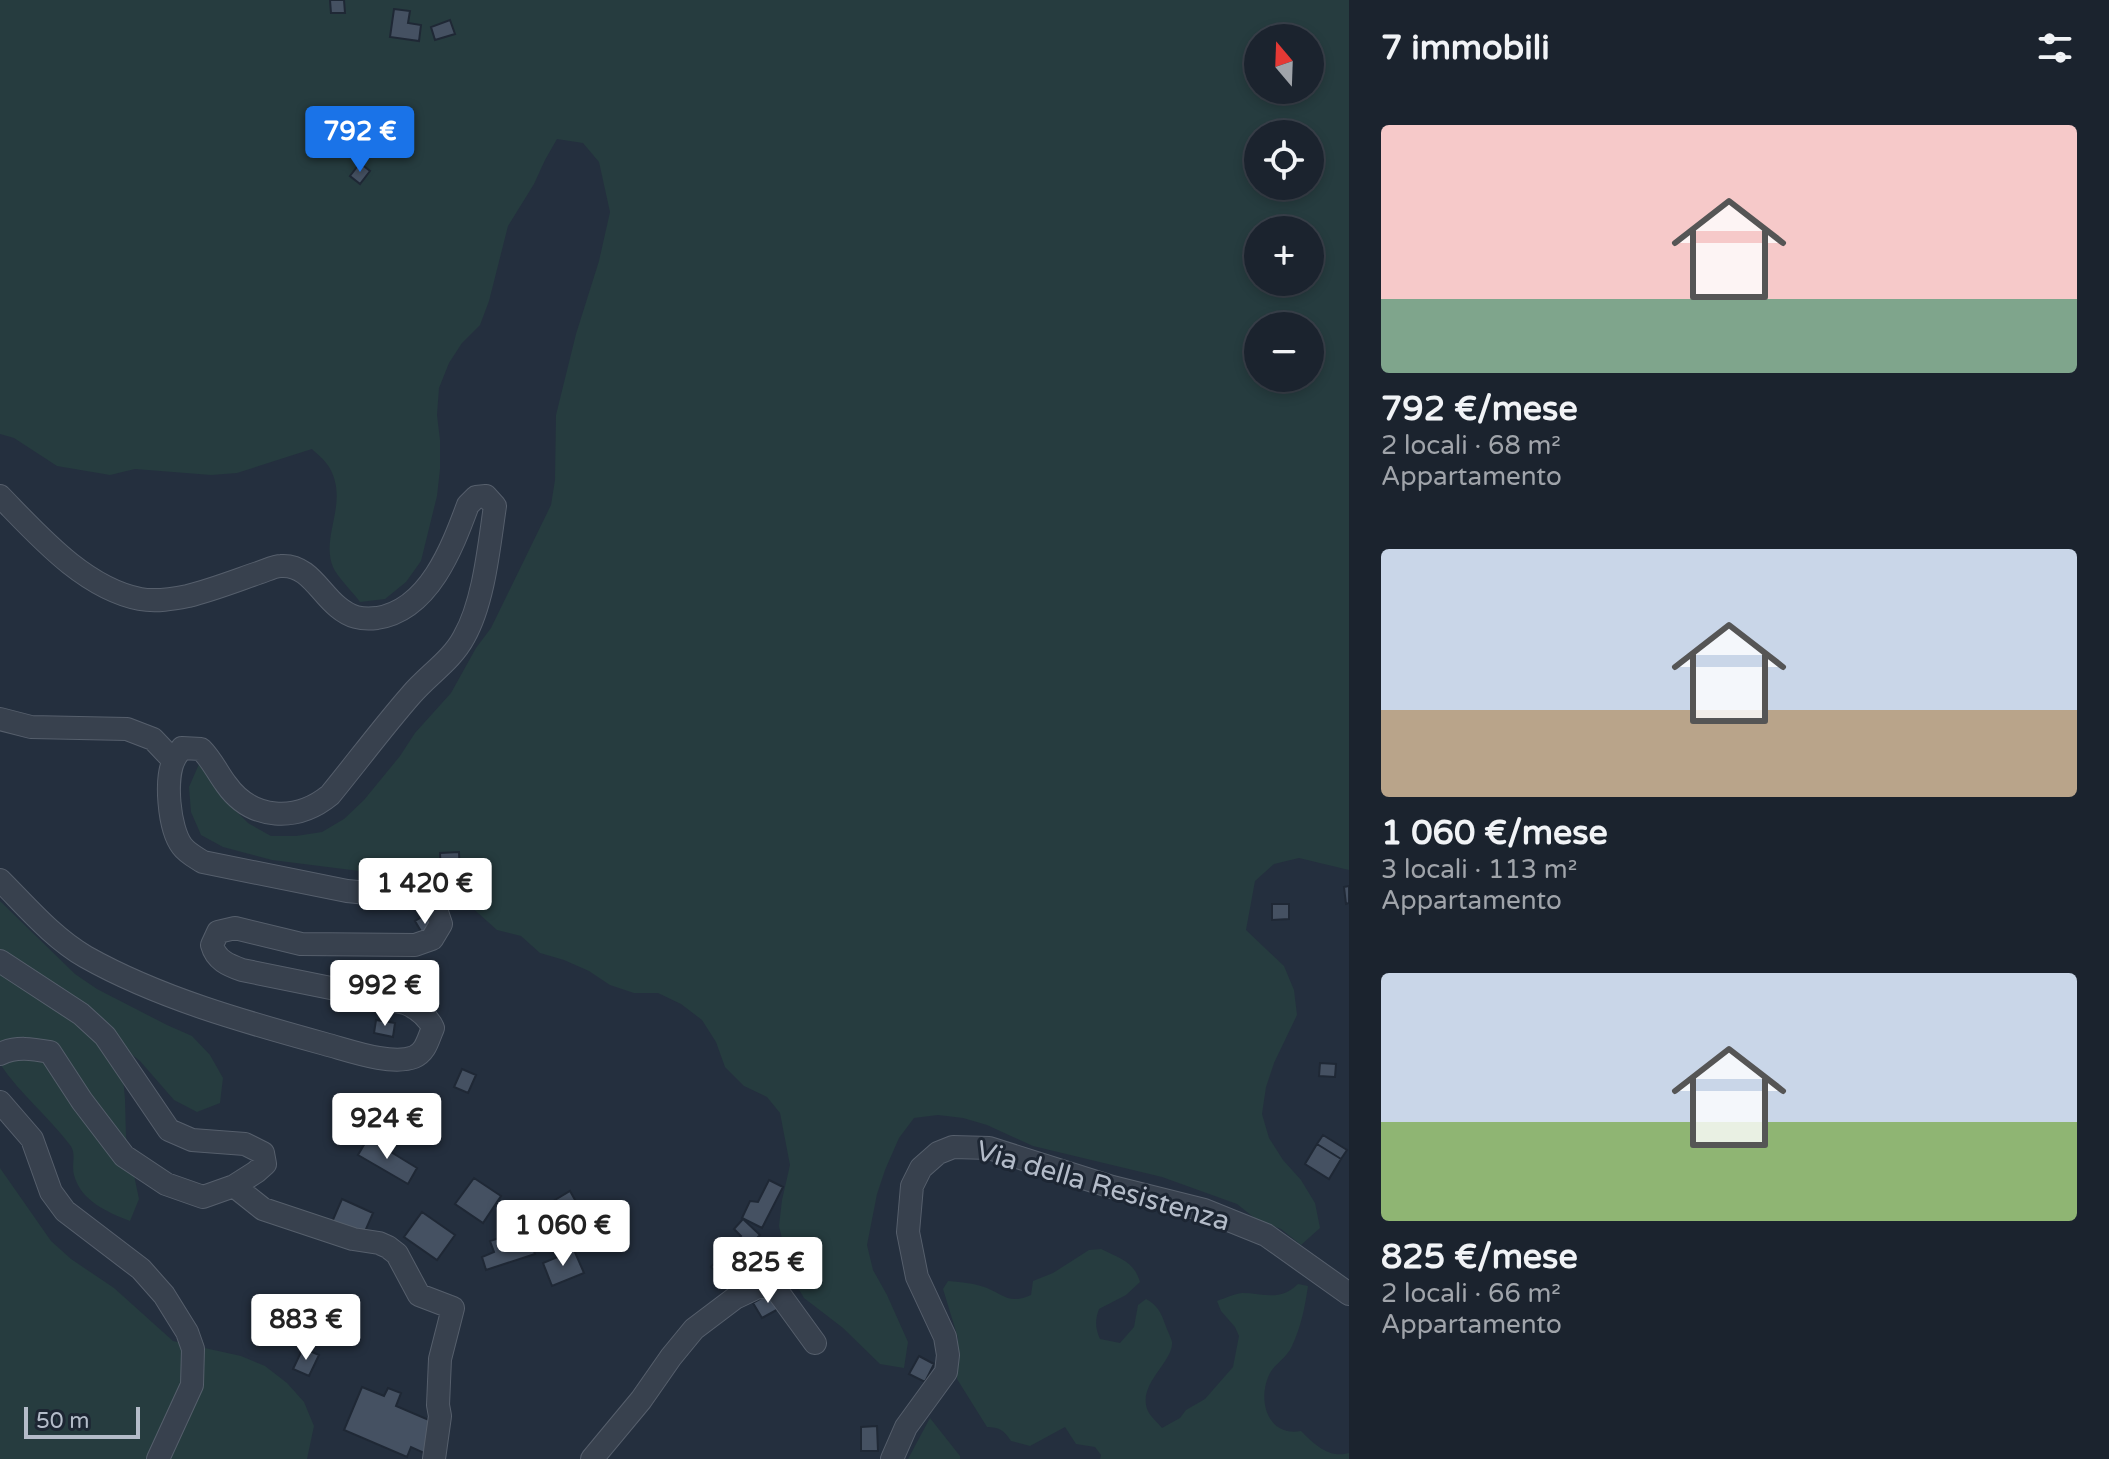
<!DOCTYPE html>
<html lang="it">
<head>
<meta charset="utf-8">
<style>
  :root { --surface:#1b232e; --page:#282f3a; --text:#f1f3f6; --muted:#a0a4aa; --line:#39404a; --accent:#1a73e8 }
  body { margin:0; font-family:"Varela Round",sans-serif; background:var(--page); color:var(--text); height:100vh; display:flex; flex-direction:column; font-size:30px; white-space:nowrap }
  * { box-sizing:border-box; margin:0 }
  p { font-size:26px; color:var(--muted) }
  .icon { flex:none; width:44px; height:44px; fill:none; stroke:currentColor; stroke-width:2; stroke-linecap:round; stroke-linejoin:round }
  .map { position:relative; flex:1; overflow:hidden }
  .details { display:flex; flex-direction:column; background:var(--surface); width:760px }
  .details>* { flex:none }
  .needle { width:52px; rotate:341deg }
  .tools { position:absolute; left:1244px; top:24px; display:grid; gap:16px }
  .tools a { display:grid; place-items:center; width:80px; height:80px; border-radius:50%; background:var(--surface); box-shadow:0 4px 12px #0003,0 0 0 2px var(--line); font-size:40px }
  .scale { position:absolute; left:24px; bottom:20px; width:116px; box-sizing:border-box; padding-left:8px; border:4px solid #b4bcc9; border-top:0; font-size:22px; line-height:28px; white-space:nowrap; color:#b4bcc9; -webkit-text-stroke:6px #1d2633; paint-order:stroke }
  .price { position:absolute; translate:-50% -68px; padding:0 18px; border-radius:8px; background:#fff; color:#222; font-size:26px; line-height:52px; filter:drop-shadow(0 2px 4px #0008) }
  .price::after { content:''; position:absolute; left:50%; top:48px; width:24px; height:18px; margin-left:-12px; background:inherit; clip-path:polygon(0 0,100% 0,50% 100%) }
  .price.on { background:var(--accent); color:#fff }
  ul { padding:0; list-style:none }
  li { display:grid; align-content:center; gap:16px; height:424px; padding:0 32px }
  li span { display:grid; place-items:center; height:248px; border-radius:8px; color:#555 }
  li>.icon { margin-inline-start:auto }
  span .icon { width:144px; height:144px; fill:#fffc; stroke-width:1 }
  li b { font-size:34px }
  h2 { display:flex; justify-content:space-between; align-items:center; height:96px; padding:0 32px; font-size:34px }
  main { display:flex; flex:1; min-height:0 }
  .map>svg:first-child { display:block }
</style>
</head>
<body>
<main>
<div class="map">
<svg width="1349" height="1459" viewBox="0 0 1349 1459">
  <rect width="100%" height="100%" fill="#242f3e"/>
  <path fill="#263c3f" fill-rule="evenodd" d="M0 0H1349V870L1299 858 1274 864 1255 881 1246 930 1284 966 1294 990 1297 1015 1274 1063 1266 1087 1262 1114 1269 1138 1283 1160 1301 1180 1315 1203 1320 1228 1301 1245 1281 1229 1257 1220 1237 1204 1162 1177 1033 1146 987 1125 963 1118 938 1115 914 1118 899 1138 885 1170 877 1194 867 1245 873 1270 887 1295 908 1342 904 1368 880 1364 843 1328 804 1298 791 1276 779 1226 782 1200 790 1165 780 1113 767 1097 744 1086 725 1067 716 1042 702 1020 681 1004 658 993H634L610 985 589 971 564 960 540 953 521 936 497 930 449 887 399 876 272 860 223 847 201 835 191 812 189 787 199 764 230 805 248 823 271 836H296L322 832 344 819 364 800 400 756 415 733 451 693 476 648 491 628 551 505 555 480 556 415 576 334 599 261 610 212 599 162 583 143 557 139 545 160 534 184 508 226 489 301 480 325 462 343 449 363 439 388 437 415 440 440V469L437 496 421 561 406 582 385 599 360 602C353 592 337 577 333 567 320 536 350 502 329 467 325 460 317 454 312 449L237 473 211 475 135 469 110 475 57 466 14 438 0 434ZM1258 38H1310V90H1258ZM1258 134H1310V186H1258ZM1258 230H1310V282H1258ZM1258 326H1310V378H1258Z
    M0 901 75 974 97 989 167 1025 192 1036 210 1055 223 1078 220 1103 197 1112 174 1100 140 1061 120 1045 125 1099 126 1137 139 1199 130 1221C107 1212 81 1201 74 1175 71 1164 77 1154 70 1145 48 1116 21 1095 0 1064Z
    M0 1168 51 1241 71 1259 114 1288 173 1341 241 1356 265 1366 287 1383 304 1402 314 1426 307 1459H0Z
    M1101 1249C1119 1258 1134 1261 1140 1282L1126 1295 1099 1309C1095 1320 1095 1328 1100 1339L1120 1343 1134 1327 1138 1305 1146 1299C1157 1305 1161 1312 1165 1324 1167 1330 1171 1337 1172 1342 1174 1362 1134 1386 1149 1413 1152 1418 1158 1423 1162 1428L1180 1418 1186 1410 1205 1399 1233 1367 1239 1336 1235 1327 1221 1311 1217 1301C1225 1298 1234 1294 1242 1293 1264 1293 1280 1302 1298 1284L1308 1286C1305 1307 1301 1327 1292 1346 1287 1358 1274 1364 1269 1375 1257 1401 1268 1437 1301 1431 1314 1444 1329 1459 1349 1453V1459H1100L1101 1455 1095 1447 1076 1444 1065 1427 1030 1446 1011 1441C1004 1430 999 1427 987 1427L957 1379 958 1338 943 1289 948 1281C959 1282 971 1283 981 1286 1002 1292 1007 1306 1031 1295L1033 1281 1053 1273 1089 1250Z
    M930 1418 960 1456V1459H908Z"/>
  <path fill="#455162" stroke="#1f2835" stroke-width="2" d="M330 0H344L345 13H331Z
    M394 9 410 11 408 23 421 25 419 41 390 37Z
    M450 20 455 34 435 40 431 27Z
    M360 163 370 171 360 184 350 176Z
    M459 852 460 874 441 875 440 853Z
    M1349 886V903L1346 904 1344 887Z
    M1272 904H1289V919L1272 920Z
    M425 915 435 932 425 938 415 921Z
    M376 1020 395 1023 393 1037 374 1033Z
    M1320 1063 1336 1064 1335 1077 1319 1076Z
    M462 1069 476 1075 468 1093 454 1087Z
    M411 1115 430 1124 425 1137 405 1128Z
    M1323 1135 1347 1150 1341 1159 1317 1144Z
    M368 1138 417 1168 408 1184 358 1155Z
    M1317 1144 1341 1159 1329 1179 1305 1164Z
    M474 1178 501 1196 483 1223 455 1204Z
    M769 1180 783 1187 762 1228 742 1218 750 1201 758 1202Z
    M570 1191 579 1207 560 1219 550 1203Z
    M342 1199 373 1213 363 1236 332 1222Z
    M422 1212 455 1235 437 1260 404 1237Z
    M743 1219 760 1235 721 1276 711 1267 741 1236 734 1229Z
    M526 1229 535 1254 486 1270 482 1257 494 1252 490 1241Z
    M574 1250 584 1273 552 1286 543 1263Z
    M774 1291 782 1307 762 1318 753 1303Z
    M303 1348 319 1355 309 1376 293 1369Z
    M919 1356 934 1364 925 1382 909 1374Z
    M362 1387 384 1396 388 1388 401 1393 396 1406 436 1423 424 1453 411 1447 407 1457 344 1430Z
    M877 1426 878 1451H861V1427Z"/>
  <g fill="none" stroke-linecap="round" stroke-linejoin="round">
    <defs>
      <path id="minor" d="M0 496C38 535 84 588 140 599 156 602 173 599 188 596 212 590 235 581 258 573 265 571 274 566 281 566 308 564 320 593 338 607 350 617 361 620 377 618 429 610 452 548 468 505L476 497 486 496 495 506C489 546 484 602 464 637 452 660 428 675 411 695 383 727 357 762 330 795 297 822 252 821 226 784 217 772 212 760 201 749L182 748C180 751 177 754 175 758 164 777 169 829 182 846 187 853 195 857 203 862L347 891 419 898 436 909 441 924 432 939 415 945 301 944 235 928 218 932 212 945C216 960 228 965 242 970L405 1003C417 1008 427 1015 433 1028 428 1039 426 1052 414 1057 391 1066 348 1050 325 1044 245 1022 159 998 86 957 53 938 27 907 0 880
        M0 719 31 727 127 729 153 739 173 760
        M0 961 81 1014 105 1036 169 1130 192 1140 245 1144 263 1153 265 1164 256 1172 234 1186 203 1197 166 1184 124 1156 82 1101 50 1052C33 1049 16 1046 0 1054
        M0 1102 32 1139 51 1192 65 1211 141 1269 164 1295 187 1332 193 1349 192 1385 158 1459
        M234 1186 263 1209 353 1239 379 1243 388 1247 397 1254 419 1295 453 1308 440 1359 438 1405 440 1416 434 1459
        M592 1459 641 1400 671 1357 694 1329 735 1298 756 1288 768 1286 778 1292 815 1343
        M892 1459 906 1427 946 1372 948 1355 945 1337 917 1277 908 1232 912 1186 921 1168 938 1153 953 1147 989 1148 1112 1187 1204 1210 1266 1235 1349 1294"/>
    </defs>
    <use href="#minor" stroke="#565f6c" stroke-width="24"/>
    <use href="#minor" stroke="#38414e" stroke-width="22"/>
  </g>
  <g text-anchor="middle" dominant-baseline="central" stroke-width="6" stroke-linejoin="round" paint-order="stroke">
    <g font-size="28" fill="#b4bcc9" stroke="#1d2633">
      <text transform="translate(1103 1186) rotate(16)">Via della Resistenza</text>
    </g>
  </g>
</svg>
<div class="tools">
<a><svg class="needle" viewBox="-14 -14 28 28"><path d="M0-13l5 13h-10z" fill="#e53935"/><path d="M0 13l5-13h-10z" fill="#a0a4aa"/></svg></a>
<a><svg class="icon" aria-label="locate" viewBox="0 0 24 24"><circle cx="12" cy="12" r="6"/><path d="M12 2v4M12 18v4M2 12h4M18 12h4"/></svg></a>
<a>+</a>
<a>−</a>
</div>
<div class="scale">50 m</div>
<b class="price on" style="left:360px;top:174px">792 €</b>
<b class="price" style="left:425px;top:926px">1 420 €</b>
<b class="price" style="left:385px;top:1028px">992 €</b>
<b class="price" style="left:387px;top:1161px">924 €</b>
<b class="price" style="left:563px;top:1268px">1 060 €</b>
<b class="price" style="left:768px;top:1305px">825 €</b>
<b class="price" style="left:306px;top:1362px">883 €</b>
</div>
<section class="details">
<h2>7 immobili<svg class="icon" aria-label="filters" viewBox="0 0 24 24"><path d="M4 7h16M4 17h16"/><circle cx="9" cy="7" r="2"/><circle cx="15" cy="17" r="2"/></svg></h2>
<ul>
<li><span style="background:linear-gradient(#f6c9c9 70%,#7fa58c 0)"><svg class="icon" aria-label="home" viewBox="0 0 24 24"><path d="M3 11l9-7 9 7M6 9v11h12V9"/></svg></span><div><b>792 €/mese</b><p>2 locali · 68 m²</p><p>Appartamento</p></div></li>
<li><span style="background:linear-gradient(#c9d6e8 65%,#b9a48a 0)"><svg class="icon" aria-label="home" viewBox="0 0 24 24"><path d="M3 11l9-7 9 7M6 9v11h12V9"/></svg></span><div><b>1 060 €/mese</b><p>3 locali · 113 m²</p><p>Appartamento</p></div></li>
<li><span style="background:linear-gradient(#c9d6e8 60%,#8fb573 0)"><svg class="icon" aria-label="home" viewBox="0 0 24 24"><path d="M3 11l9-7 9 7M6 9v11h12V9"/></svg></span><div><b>825 €/mese</b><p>2 locali · 66 m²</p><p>Appartamento</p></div></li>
</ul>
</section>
</main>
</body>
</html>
